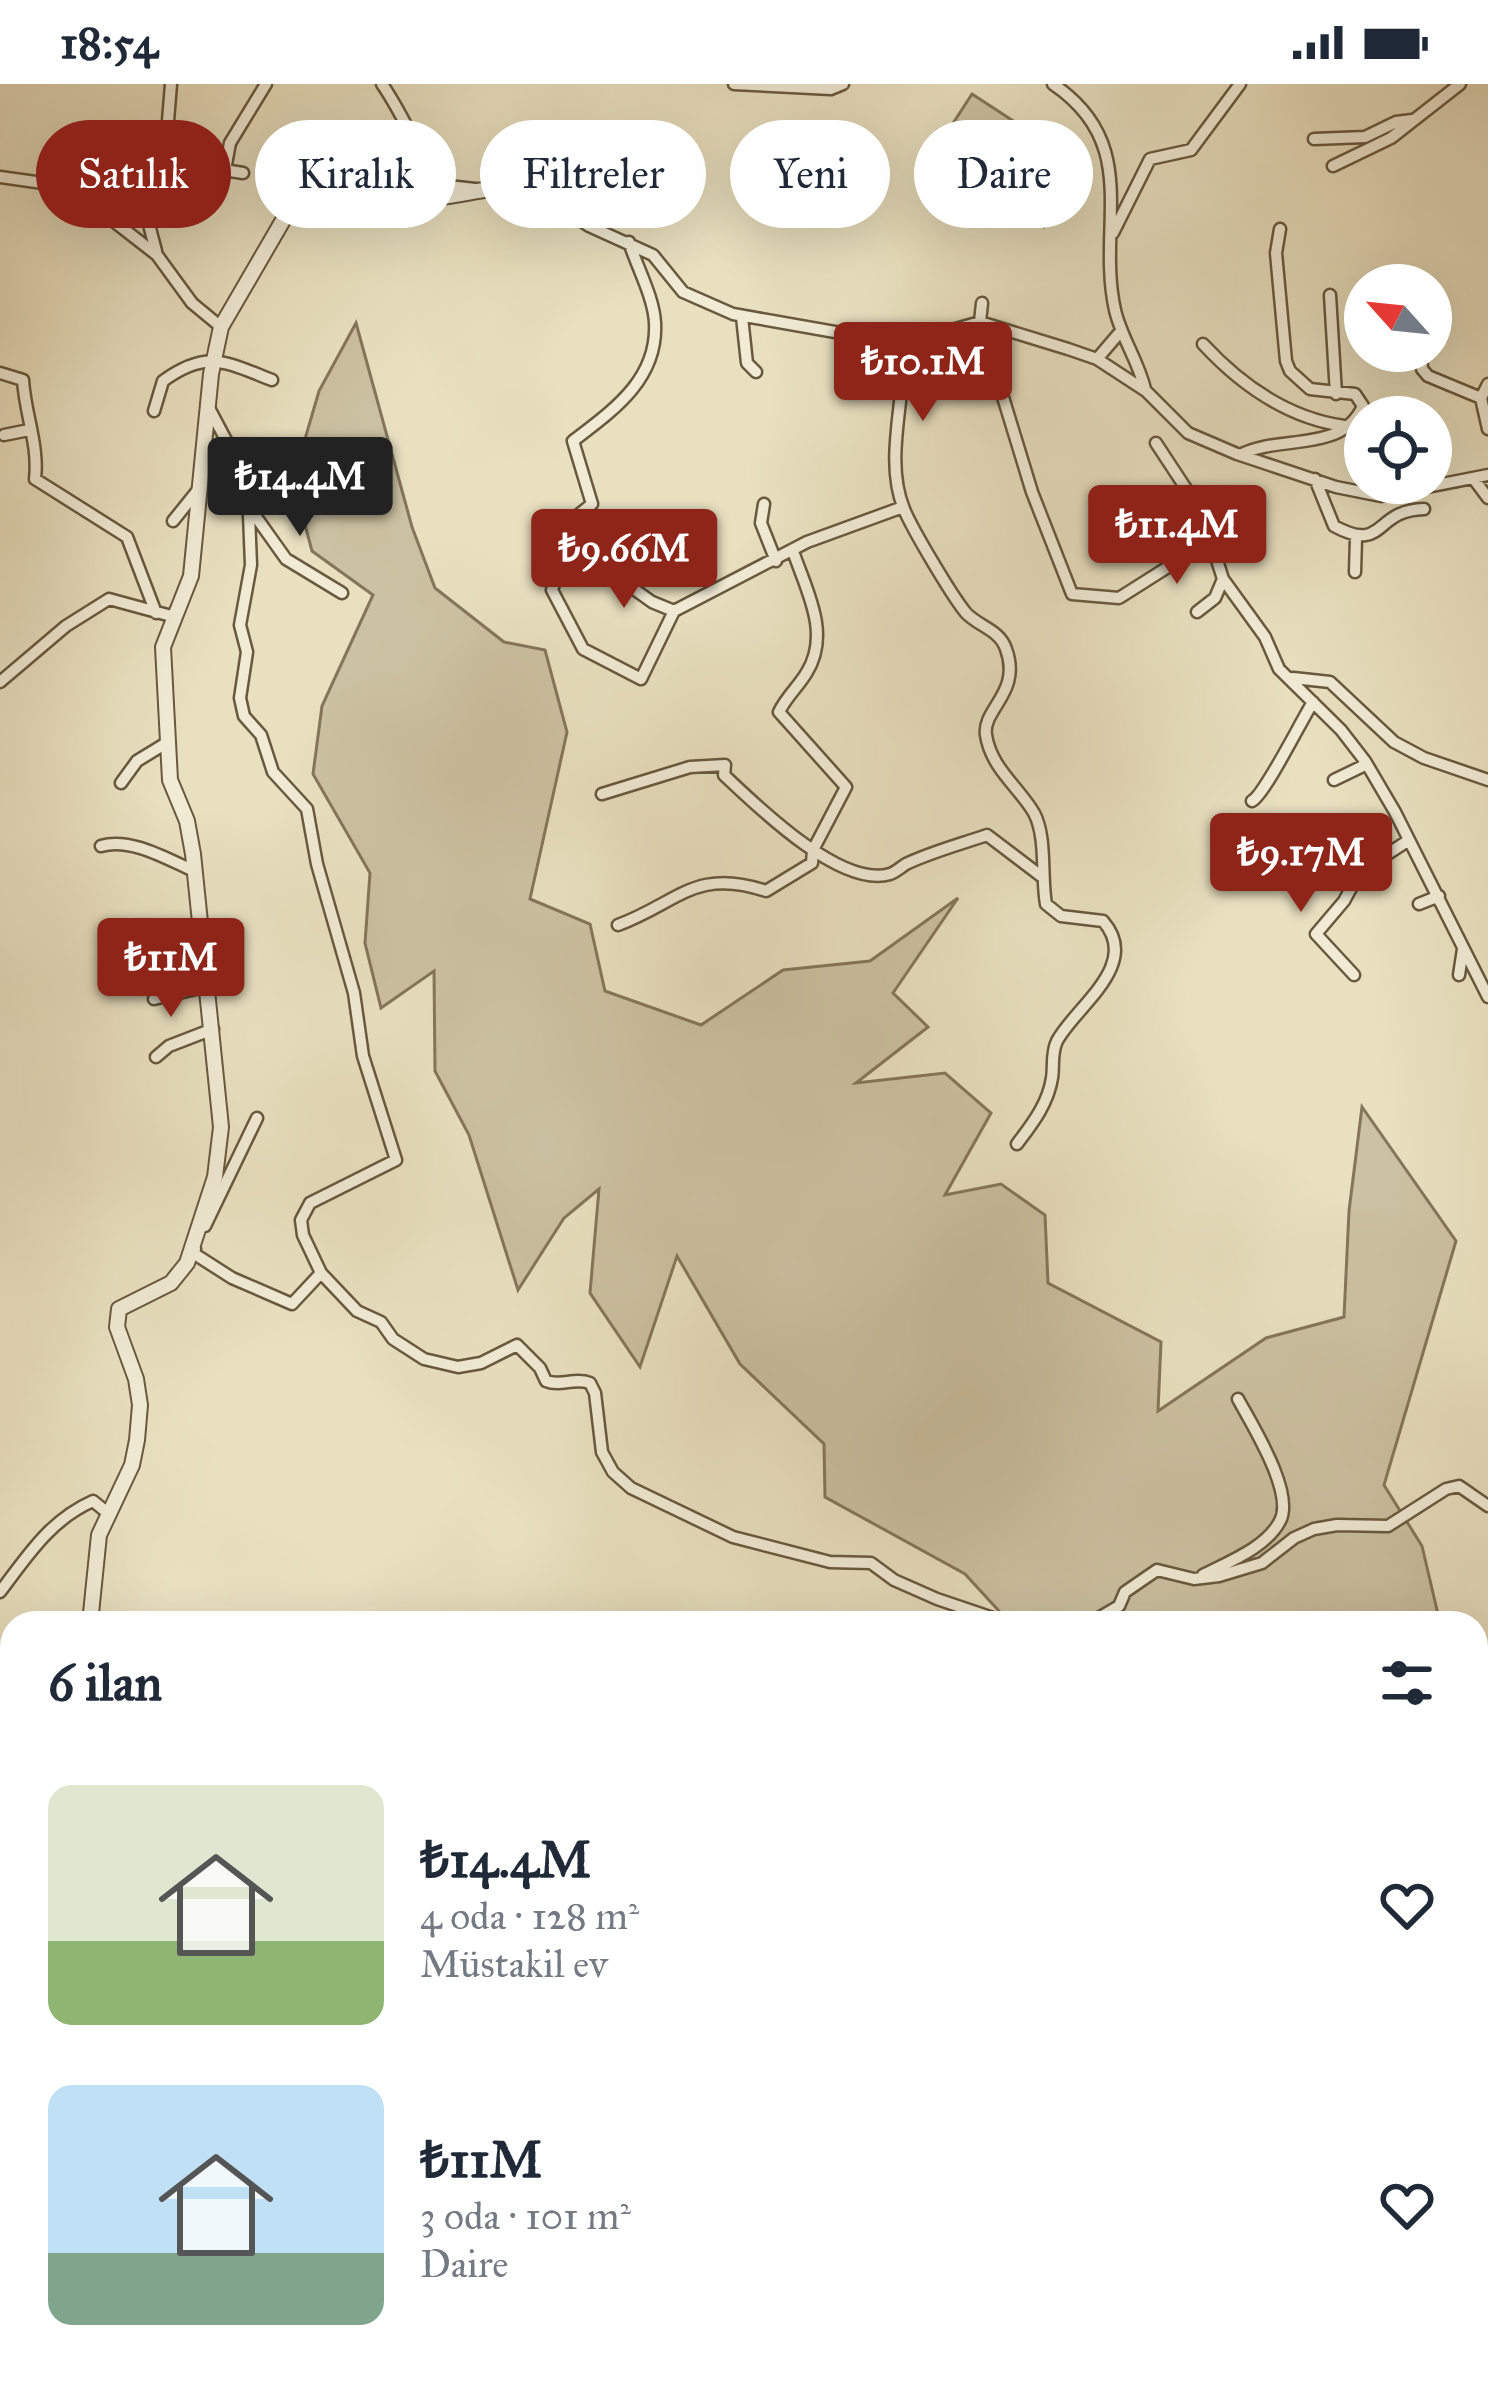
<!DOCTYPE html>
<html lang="tr">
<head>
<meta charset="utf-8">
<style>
  :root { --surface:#fff; --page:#f6f6f7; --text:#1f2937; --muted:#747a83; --accent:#8f2418 }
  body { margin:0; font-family:"IM FELL Great Primer",serif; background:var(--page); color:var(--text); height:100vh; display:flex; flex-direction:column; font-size:45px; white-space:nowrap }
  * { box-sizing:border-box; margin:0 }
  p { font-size:39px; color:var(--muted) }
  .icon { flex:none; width:66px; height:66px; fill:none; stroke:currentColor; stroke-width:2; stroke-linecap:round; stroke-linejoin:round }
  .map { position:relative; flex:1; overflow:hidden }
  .sheet { position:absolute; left:0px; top:1527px; width:1488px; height:771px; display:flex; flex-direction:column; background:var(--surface); border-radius:36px 36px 0 0; box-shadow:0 12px 48px #0002 }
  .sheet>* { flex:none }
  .banner { position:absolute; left:36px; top:36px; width:1416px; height:108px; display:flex; gap:24px }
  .needle { width:78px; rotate:297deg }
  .fabs { position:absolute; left:1344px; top:180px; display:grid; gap:24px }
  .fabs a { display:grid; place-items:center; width:108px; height:108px; border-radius:50%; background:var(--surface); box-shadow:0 12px 48px #0002; font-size:60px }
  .price { position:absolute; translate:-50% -102px; padding:0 27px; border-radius:12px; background:var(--accent); color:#fff; font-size:39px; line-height:78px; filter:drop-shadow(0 3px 6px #0008) }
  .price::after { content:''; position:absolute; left:50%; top:72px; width:36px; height:27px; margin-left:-18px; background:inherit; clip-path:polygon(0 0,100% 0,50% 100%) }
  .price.on { background:#222; color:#fff }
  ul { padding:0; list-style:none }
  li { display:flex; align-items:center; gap:36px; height:300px; padding:0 48px }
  li span { display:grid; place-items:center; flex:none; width:336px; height:240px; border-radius:24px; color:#555 }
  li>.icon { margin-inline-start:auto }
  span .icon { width:144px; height:144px; fill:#fffc; stroke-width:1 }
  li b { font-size:51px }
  h2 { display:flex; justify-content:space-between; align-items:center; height:144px; padding:0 48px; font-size:51px }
  .pill { padding:0 42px; border-radius:54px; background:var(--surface); box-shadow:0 12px 48px #0002; font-size:42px; line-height:108px }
  .pill.on { background:var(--accent); color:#fff }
  .status { display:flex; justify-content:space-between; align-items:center; height:84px; padding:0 60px; background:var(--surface); direction:ltr }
  .status svg { height:33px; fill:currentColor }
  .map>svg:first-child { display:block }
</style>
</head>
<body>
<div class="status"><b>18:54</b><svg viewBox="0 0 49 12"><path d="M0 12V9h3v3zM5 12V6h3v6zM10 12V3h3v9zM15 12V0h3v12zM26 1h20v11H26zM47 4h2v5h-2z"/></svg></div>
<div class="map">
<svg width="1488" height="2297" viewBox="0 0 1488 2297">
  <rect width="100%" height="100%" fill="#e9e0c0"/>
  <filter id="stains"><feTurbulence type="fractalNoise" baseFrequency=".00167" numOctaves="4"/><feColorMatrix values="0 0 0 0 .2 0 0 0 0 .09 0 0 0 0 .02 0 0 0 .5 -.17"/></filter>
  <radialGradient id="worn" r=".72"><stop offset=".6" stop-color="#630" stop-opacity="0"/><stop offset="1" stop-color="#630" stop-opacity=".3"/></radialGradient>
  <path fill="#ccc1a2" stroke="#85765a" stroke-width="3" d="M972 10 1084 83 1044 143 933 70Z
    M356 239 412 443 435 504 504 558 545 566 567 648 530 815 590 840 605 907 701 941 783 886 870 877 958 814 893 909 928 943 856 999 945 989 991 1029 945 1111 1001 1100 1045 1131 1048 1199 1161 1258 1158 1327 1266 1254 1344 1233 1349 1127 1362 1023 1456 1157 1384 1401 1422 1462 1440 1539H1010L965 1490 825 1413 824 1360 740 1280 677 1172 640 1283 590 1209 599 1105 564 1134 518 1206 469 1051 435 987 434 887 381 924 365 859 370 789 313 690 322 622 373 511 312 467 293 396 319 307Z
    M12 1850V2029L0 2021V1862Z
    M0 2069 12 2082V2286H650L647 2297H0Z
    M876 2286H1229V2297H884Z"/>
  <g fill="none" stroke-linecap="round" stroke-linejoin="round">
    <defs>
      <path id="minor" d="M382 0C404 32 418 68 439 101L484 106 504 100 518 102 552 117 589 142 653 171 683 208 733 230 903 260 980 238 1068 265 1097 275 1146 307 1188 349 1237 370 1336 403 1381 412 1488 391
        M734 0 831 5 843 0
        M1053 0C1143 61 1096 141 1115 226 1121 253 1138 276 1145 305
        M1314 55 1365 53 1396 38 1412 36
        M166 77 243 89
        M1333 82 1391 54 1460 0
        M225 86 230 59 266 0
        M0 93 50 100 80 111 157 171 192 219 221 243
        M1113 149 1150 75 1191 66 1240 0
        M629 158C637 183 654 214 655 239 658 296 612 327 573 357L592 420 577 432 552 506 583 565 641 595 674 527 807 458 903 423
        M156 167 147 133 162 111 171 0
        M1330 211 1336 310
        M982 219 980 238 1032 408 1072 510 1119 514 1209 457
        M742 233 747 279 756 288
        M1431 238 1433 233
        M903 260C907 313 883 374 904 425 912 445 952 512 966 529 978 542 1000 546 1006 565 1022 609 982 625 986 651 991 684 1018 702 1034 729 1047 753 1041 794 1046 820L1061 832 1103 837C1142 881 1075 923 1057 957 1051 969 1054 982 1052 994 1048 1020 1032 1040 1017 1060
        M1203 260C1241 301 1288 334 1344 342
        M1421 267 1422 285 1428 292 1481 314
        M1097 275 1121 247
        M0 289 23 296C25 330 39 361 35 395L127 453 156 529
        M1488 300 1481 314 1488 345
        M208 322 227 358 249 431 251 481 240 541 247 568 240 614 244 632 261 651 273 688 307 725 317 780 354 909 363 972 396 1076 310 1119 301 1136 303 1151 321 1189 357 1227 381 1238 393 1255 424 1275 458 1283 481 1279 517 1261 540 1284 546 1297C561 1303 574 1293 590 1299L595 1309 602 1368 613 1388 631 1404 733 1453 830 1478 871 1479 894 1496 937 1515 1008 1539
        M154 327 163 297C207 265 225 278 272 296
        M4 351 29 346
        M1156 359 1202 429 1223 495 1265 553 1279 585 1341 646 1365 677 1395 728 1488 913
        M1240 371C1279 350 1342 370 1363 322L1355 310 1310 305 1290 287 1286 277 1276 169 1280 145
        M1473 394 1488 414
        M1315 395 1334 442C1386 470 1373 426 1424 425
        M764 420 761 439 776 477
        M249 423 286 475 342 509
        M173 437 198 406
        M599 480 652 518 674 527
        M1355 488 1356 454
        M1197 528 1215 514 1223 495
        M1293 594 1330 598 1394 658 1424 674 1488 696
        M0 598 66 542 109 515 175 533
        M1334 696 1363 682 1365 677
        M121 699 137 677 168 658
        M602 710 690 683 725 681 724 691C757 722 841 805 890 790 896 788 901 783 906 780 931 768 961 760 987 751L1041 792
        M1252 717C1265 710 1301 637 1313 618
        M101 762C130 753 167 775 194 787
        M1419 820 1439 812
        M618 841C678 819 695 783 766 807L812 779 813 766 846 703 779 628C786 613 799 602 807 588 831 549 806 506 793 467
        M1354 891 1316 850 1344 817 1360 788 1409 756
        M1459 891 1463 865
        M154 915 208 902
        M156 973 169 962 213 945
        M205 1142 257 1034
        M195 1165 193 1169 232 1194 292 1220 321 1189
        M1203 1491C1228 1478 1266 1464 1280 1437 1295 1409 1252 1341 1238 1315
        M0 1508C28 1471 50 1436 93 1417L109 1430
        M1090 1539 1119 1522 1125 1508 1157 1486 1194 1495 1219 1492 1262 1479 1294 1454 1314 1445 1337 1441 1388 1442 1446 1405 1459 1402 1488 1422
        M1327 2297 1329 2286"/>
      <path id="tertiary" d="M90 1539 99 1451 132 1381 137 1356 140 1321 136 1295 117 1243 119 1225 171 1199 187 1179 215 1093 221 1043 193 770 187 737 170 696 163 563 191 492 211 290 221 243 289 126C328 85 387 114 436 113 452 113 469 108 484 106
        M633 2297 634 2286"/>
    </defs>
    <use href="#minor" stroke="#69593e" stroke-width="15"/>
    <use href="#tertiary" stroke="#69593e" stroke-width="18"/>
    <use href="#minor" stroke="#f1ebd6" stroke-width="10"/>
    <use href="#tertiary" stroke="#f1ebd6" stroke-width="14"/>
  </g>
  <rect width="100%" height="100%" filter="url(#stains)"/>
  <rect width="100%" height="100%" fill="url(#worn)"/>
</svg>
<div class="fabs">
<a><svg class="needle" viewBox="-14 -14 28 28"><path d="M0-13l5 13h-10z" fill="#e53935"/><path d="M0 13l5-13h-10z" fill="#747a83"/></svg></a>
<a><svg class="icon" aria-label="locate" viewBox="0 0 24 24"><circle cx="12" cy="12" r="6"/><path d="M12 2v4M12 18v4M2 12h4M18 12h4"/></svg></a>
</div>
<b class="price" style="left:923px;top:340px">₺10.1M</b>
<b class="price on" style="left:300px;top:455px">₺14.4M</b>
<b class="price" style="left:1177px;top:503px">₺11.4M</b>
<b class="price" style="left:624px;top:527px">₺9.66M</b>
<b class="price" style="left:1301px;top:831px">₺9.17M</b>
<b class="price" style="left:171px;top:936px">₺11M</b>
<div class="banner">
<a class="pill on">Satılık</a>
<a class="pill">Kiralık</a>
<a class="pill">Filtreler</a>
<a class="pill">Yeni</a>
<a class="pill">Daire</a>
</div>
<section class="sheet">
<h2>6 ilan<svg class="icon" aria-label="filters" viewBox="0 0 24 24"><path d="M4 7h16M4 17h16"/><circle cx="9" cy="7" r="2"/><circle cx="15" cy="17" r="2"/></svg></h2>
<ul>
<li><span style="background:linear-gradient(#dfe7d0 65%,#8fb573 0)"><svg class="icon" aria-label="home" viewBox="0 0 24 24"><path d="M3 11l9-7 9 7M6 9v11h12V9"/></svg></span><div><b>₺14.4M</b><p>4 oda · 128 m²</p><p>Müstakil ev</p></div><svg class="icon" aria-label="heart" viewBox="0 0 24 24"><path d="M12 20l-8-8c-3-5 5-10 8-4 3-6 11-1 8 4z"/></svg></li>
<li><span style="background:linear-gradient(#bfe0f5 70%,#7fa58c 0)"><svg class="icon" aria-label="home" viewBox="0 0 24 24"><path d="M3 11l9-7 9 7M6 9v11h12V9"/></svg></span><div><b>₺11M</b><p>3 oda · 101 m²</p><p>Daire</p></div><svg class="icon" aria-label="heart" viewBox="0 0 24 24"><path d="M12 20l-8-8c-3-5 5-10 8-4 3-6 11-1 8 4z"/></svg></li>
</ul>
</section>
</div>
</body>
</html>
